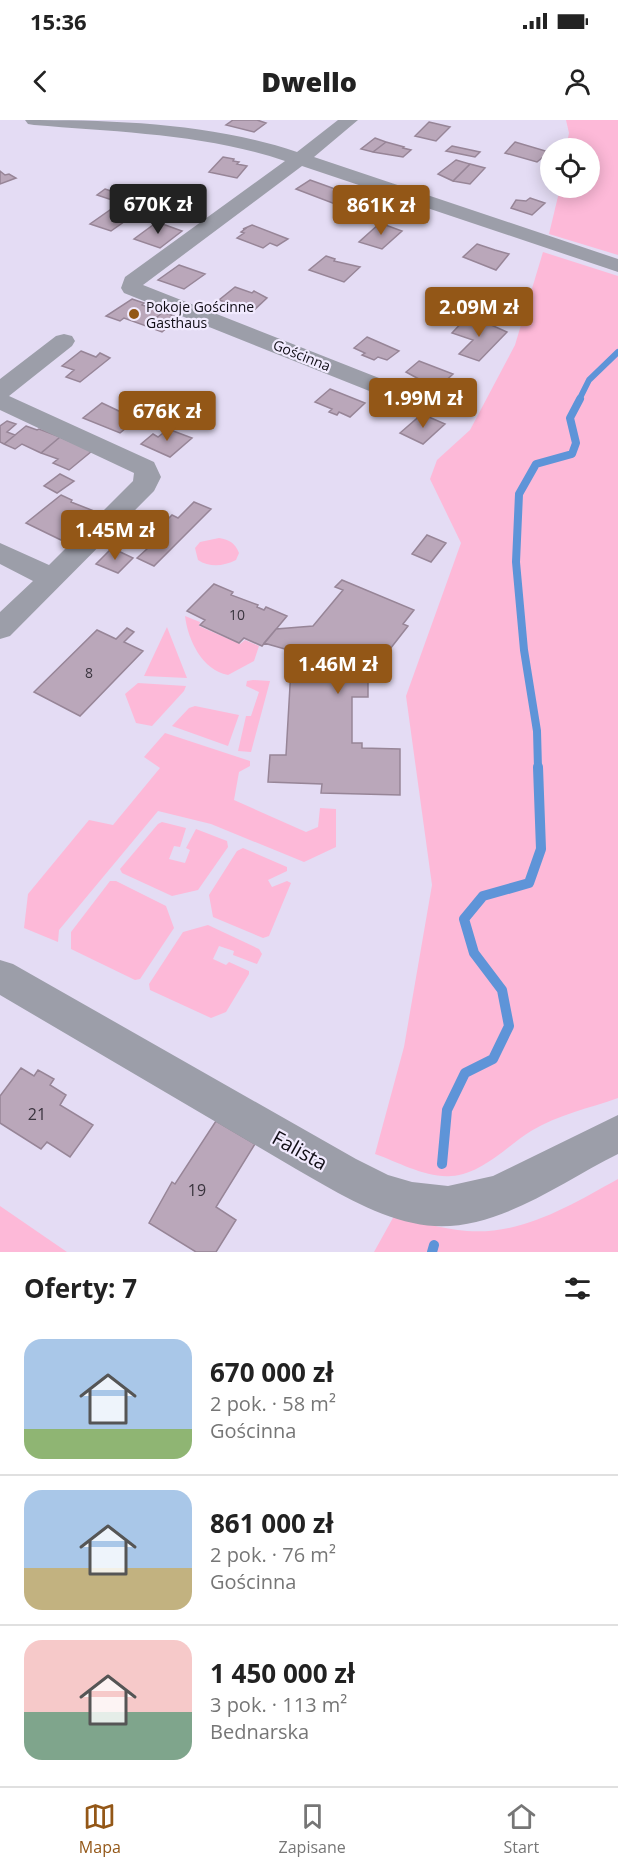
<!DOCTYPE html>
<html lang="pl">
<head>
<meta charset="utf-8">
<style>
  :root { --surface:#fff; --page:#f2f2f2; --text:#222; --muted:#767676; --line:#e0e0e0; --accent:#935717 }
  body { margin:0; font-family:"Open Sans",sans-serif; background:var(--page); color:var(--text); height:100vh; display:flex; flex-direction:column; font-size:22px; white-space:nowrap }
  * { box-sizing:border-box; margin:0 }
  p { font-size:20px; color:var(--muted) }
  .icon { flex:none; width:33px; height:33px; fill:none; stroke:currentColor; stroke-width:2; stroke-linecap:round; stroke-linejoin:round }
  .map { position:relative; height:1132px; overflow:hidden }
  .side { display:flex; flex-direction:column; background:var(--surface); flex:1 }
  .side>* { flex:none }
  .controls { position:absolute; left:540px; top:18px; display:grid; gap:12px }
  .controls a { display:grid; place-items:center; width:60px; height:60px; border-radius:50%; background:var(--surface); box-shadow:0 3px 15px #0003; font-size:30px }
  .price { position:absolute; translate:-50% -51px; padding:0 14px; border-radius:6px; background:var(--accent); color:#fff; font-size:20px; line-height:39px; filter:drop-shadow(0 2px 3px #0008) }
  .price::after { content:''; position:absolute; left:50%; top:36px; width:18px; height:14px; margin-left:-9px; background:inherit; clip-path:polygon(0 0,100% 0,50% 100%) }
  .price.on { background:#222; color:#fff }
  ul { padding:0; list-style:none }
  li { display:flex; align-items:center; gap:18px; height:150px; padding:0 24px }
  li+li { border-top:2px solid var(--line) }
  li span { display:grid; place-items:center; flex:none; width:168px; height:120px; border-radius:18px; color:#555 }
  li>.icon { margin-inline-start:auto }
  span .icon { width:72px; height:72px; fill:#fffc; stroke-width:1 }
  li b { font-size:26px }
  h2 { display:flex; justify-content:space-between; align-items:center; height:72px; padding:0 24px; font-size:26px }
  .status { display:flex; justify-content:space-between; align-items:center; height:42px; padding:0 30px; background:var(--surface); direction:ltr }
  .status svg { height:16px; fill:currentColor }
  header { display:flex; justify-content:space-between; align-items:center; height:78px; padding:0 24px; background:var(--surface); font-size:27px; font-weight:800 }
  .tab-bar { display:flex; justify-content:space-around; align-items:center; height:84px; border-top:2px solid var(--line); background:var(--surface); font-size:16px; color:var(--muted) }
  .tab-bar a { display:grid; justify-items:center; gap:3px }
  .tab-bar .on { color:var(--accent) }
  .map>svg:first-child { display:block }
</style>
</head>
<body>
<div class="status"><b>15:36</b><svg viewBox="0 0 49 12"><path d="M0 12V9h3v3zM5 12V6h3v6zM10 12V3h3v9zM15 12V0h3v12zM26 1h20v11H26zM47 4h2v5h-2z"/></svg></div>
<header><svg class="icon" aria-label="back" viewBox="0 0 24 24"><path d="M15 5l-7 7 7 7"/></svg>Dwello<svg class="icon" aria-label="person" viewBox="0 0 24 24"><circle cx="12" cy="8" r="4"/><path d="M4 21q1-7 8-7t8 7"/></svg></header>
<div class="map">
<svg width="618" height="1132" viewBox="0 0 618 1132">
  <rect width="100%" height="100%" fill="#e4dcf4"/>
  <path fill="#fdb9d8" d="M566 0H618V135L549 114 560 68H590V28H566L569 13Z
    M543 132 618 156V978C590 988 557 995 531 1011 507 1026 482 1054 451 1056 426 1058 398 1042 375 1034L404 927 432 765 406 576 461 423 430 359 437 340 470 310 515 225Z
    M219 418C230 420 235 423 239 433L236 440C224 446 210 448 198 440L195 428 200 422Z
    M185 496 200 502 199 506 240 524 245 520 259 526 254 541 228 555C202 550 188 520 185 496Z
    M167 507 187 558 144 556Z
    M253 560 270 561 251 632 238 631 246 596H251L259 572 246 566 247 561Z
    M138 563 186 566 184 571 152 606 136 603 125 574Z
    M195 586 239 595 228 626 172 606 189 588Z
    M165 613 250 641V646L239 652 234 680 306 712 318 707 320 688 336 689V727L304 742 211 704 158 691 59 810 58 822 24 808 28 774 89 700 113 705 160 648 144 637Z
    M162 702 186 708 180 727 174 726 169 739 185 743 190 730 186 728 196 709 227 721 228 727 198 770 172 776 122 753 120 749 158 704Z
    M243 728 287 747V751L268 760 272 767 287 761 291 763 269 816 263 818 213 797 209 775 237 731Z
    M110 761H116L166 786 174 808 140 859 135 860 71 829V812Z
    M208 805 259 829 262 834 257 844 233 835 234 831 219 826 213 839 226 845 229 842 249 851V854L226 892 211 898 150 870 149 864 183 812Z
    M618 1059V1132H374L394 1096C417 1101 442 1109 467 1111 523 1115 571 1085 618 1059Z
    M0 1086 67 1132H0Z"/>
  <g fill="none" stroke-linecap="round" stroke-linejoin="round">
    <path stroke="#5e94d8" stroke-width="6" d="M579 280 589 260 618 232"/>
    <path stroke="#5e94d8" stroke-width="8" d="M538 648 537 611 524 530 516 442 519 374 536 344 572 334 576 323 570 298 580 279"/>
    <path stroke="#5e94d8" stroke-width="10" d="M442 1044 447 990 465 953 493 939 509 906 502 870 474 833 464 799 483 776 529 763 541 729 538 647
      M432 1132 434 1125"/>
  </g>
  <path fill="#baa7ba" stroke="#978597" stroke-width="1.5" d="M233 0H257L266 3 254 12 226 5Z
    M429 2 450 7 436 21 415 16Z
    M375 18 386 22 373 32 361 29Z
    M386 22 404 27 403 28 411 30 403 37 373 32Z
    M515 22 549 32 537 42 505 33Z
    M452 26 480 32 475 37 446 31Z
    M223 37 234 39 233 41 239 42 237 44 247 46 237 58 209 52Z
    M456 40 470 44 453 61 438 54Z
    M470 44 485 48 470 64 453 61Z
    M0 51 5 55 9 54 16 58 0 64Z
    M310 60 349 74 335 84 296 69Z
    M105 69 126 76 118 82 97 75Z
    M530 78 545 83 532 95 511 88 516 80 526 81Z
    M117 85 138 92 111 111 90 104Z
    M157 102 182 111 160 128 134 119Z
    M380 103 402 111 382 129 359 122Z
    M252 105 288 119 277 126 270 123 263 128 237 118 244 113 241 112 245 109H243Z
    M477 124 495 130 509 134 496 150 463 137Z
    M326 136 335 139 334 141 360 147 344 162 309 150Z
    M179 145 205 154 184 169 158 160Z
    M235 167 252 173 254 171 267 178 252 192 219 180Z
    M132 179 144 183 142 185 163 192 146 206 124 198 120 201 106 196Z
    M163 192 179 198 162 212 146 206Z
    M466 198 489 204 507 212 479 241 459 234 473 220 452 213Z
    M367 217 399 231 387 240 378 237 374 240 362 235 365 233 354 228Z
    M81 231 96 237 100 233 110 238 80 262 66 257 74 250 62 246Z
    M419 241 453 254 441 265 432 261 428 264 406 252Z
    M330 269 365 283 350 297 339 292 337 295 329 292 332 289 315 282Z
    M102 283 121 292 126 287 142 295 120 313 83 298Z
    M422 294 445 304 423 324 400 313Z
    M7 301 16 304 7 312 15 315 4 324 0 322V306Z
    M26 306 37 310 39 309 60 317 41 333 22 324 15 329 4 324Z
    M168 309 192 318 170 337 141 324 153 314 158 317Z
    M60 317 92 331 69 350 53 343 58 339 41 333Z
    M60 354 74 361 57 373 44 366Z
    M61 375 72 380 71 382 94 391 61 420 26 403Z
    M194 382 211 389 154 446 137 438 148 428 137 424 157 404 161 406 172 395 178 398Z
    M427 415 446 423 431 442 412 434Z
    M112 428 133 438 118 453 96 444Z
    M342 460 414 490 403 504 408 506 365 561H368V577H352V623H362V628L400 629V675L321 673 322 664 268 662 270 635H286L292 531 264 523 276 509 313 506 343 470 335 467Z
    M214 464 233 472 231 475 258 485 257 487 264 490 266 487 287 496 262 526 244 518 239 523 200 505 205 500 187 491Z
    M127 508 134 512 124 522 143 531 80 596 34 572 97 510 116 519Z
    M21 948 34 956 38 950 54 959 50 965 66 975 60 985 93 1005 70 1037 47 1022 41 1029 0 1003V976Z
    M216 1001 255 1024 216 1087 236 1100 216 1132H196L149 1103 172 1062 175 1064Z"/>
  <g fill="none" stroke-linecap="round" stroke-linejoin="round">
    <path fill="#9c9ea9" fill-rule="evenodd" d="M25 0C116 0 210 3 297 32L338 0H358L314 37 618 139V152L302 46 143 165 445 284 448 289 445 294 436 296 427 294 124 173 121 168 125 157 285 41C206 14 117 12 34 5L28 4Z
      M64 214 72 216 75 221 72 226 9 276 154 342 161 357 154 371 10 516 0 519V492L33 461 0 444V423L49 445 133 361 134 353 0 290V259L56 216Z
      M0 840 13 844 356 1039 388 1055 412 1062 448 1066 493 1056 618 995V1034C555 1065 487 1120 413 1103 371 1094 333 1070 296 1049L0 875Z"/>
  </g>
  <circle fill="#935717" stroke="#f1eafe" stroke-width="2" cx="134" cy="194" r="6"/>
  <g text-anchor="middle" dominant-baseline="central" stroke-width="4.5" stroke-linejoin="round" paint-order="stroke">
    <g font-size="14" fill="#100d15" stroke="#f1eafe" text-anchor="start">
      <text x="146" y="186">Pokoje Gościnne<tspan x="146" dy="16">Gasthaus</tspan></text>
    </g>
    <g font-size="14" fill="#100d15" stroke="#f1eafe">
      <text transform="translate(302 235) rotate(22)">Gościnna</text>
    </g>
    <g font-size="14" fill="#3a343e">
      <text x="237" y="494">10</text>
      <text x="89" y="552">8</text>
    </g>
    <g font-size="16" fill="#3a343e">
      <text x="37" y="994">21</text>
      <text x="197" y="1070">19</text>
    </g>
    <g font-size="20" fill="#100d15" stroke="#f1eafe">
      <text transform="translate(300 1030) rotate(29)">Falista</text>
    </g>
  </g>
</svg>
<div class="controls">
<a><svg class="icon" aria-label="locate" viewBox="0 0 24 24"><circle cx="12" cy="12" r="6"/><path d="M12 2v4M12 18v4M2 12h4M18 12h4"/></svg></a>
</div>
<b class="price on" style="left:158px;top:115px">670K zł</b>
<b class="price" style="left:381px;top:116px">861K zł</b>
<b class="price" style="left:479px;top:218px">2.09M zł</b>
<b class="price" style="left:423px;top:309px">1.99M zł</b>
<b class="price" style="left:167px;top:322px">676K zł</b>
<b class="price" style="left:115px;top:441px">1.45M zł</b>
<b class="price" style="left:338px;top:575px">1.46M zł</b>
</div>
<section class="side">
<h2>Oferty: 7<svg class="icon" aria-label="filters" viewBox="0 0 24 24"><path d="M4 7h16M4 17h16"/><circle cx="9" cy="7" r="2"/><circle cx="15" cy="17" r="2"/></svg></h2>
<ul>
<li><span style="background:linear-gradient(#a9c7e8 75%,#8fb573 0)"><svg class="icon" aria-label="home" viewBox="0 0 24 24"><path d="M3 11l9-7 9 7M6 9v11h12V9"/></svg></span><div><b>670 000 zł</b><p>2 pok. · 58 m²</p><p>Gościnna</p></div></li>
<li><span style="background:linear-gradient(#a9c7e8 65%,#c2b280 0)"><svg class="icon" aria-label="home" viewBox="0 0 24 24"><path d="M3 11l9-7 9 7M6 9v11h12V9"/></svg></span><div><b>861 000 zł</b><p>2 pok. · 76 m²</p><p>Gościnna</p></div></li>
<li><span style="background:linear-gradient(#f6c9c9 60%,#7fa58c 0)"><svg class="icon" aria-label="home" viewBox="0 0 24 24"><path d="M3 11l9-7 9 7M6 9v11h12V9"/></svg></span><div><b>1 450 000 zł</b><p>3 pok. · 113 m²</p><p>Bednarska</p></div></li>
</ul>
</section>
<nav class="tab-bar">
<a class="on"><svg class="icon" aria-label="map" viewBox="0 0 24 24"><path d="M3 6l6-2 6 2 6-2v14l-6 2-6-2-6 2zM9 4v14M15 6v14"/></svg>Mapa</a>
<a><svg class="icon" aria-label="saved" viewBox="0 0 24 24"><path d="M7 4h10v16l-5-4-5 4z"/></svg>Zapisane</a>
<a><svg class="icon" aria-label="home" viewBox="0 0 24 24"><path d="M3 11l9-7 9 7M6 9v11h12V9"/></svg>Start</a>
</nav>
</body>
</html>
